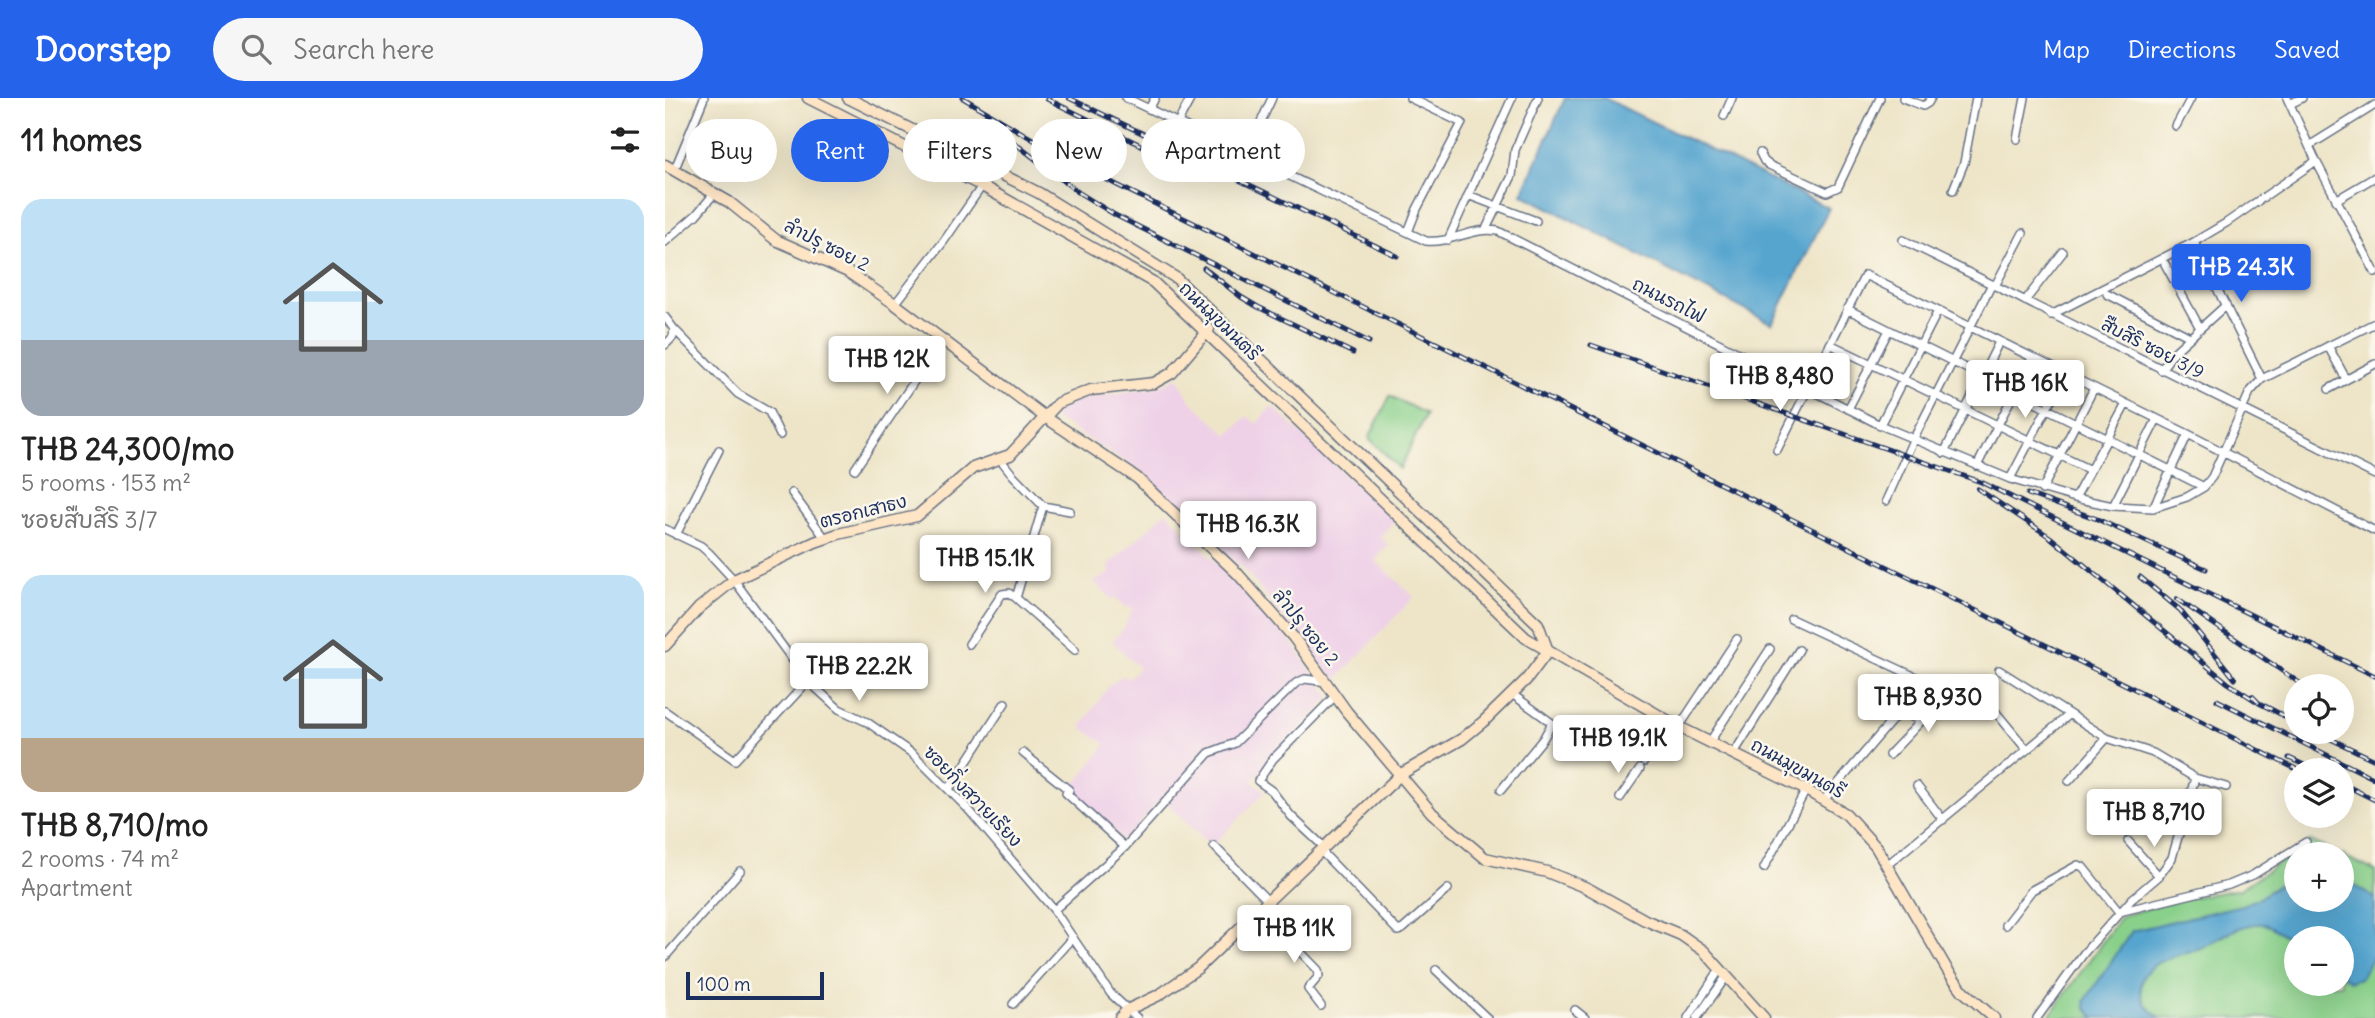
<!DOCTYPE html>
<html lang="en">
<head>
<meta charset="utf-8">
<style>
  :root { --surface:#fff; --page:#f6f6f6; --text:#222; --muted:#767676; --accent:#2563eb }
  body { margin:0; font-family:Delius,"Playpen Sans Thai",sans-serif; background:var(--page); color:var(--text); height:100vh; display:flex; flex-direction:column; font-size:26px; white-space:nowrap }
  * { box-sizing:border-box; margin:0 }
  p { font-size:23px; color:var(--muted) }
  .icon { flex:none; width:38px; height:38px; fill:none; stroke:currentColor; stroke-width:2; stroke-linecap:round; stroke-linejoin:round }
  .map { position:relative; flex:1; overflow:hidden }
  .panel { display:flex; flex-direction:column; background:var(--surface); width:665px }
  .panel>* { flex:none }
  .guide { position:absolute; left:21px; top:21px; width:665px; height:63px; display:flex; gap:14px }
  .fabs { position:absolute; left:1619px; top:576px; display:grid; gap:14px }
  .fabs a { display:grid; place-items:center; width:70px; height:70px; border-radius:50%; background:var(--surface); box-shadow:0 7px 28px #0002; font-size:35px }
  .scale { position:absolute; left:21px; bottom:18px; width:138px; box-sizing:border-box; padding-left:7px; border:4px solid #1b2f5e; border-top:0; font-size:19px; line-height:24px; white-space:nowrap; color:#1b2f5e; -webkit-text-stroke:5px #fbf7ec; paint-order:stroke }
  .price { position:absolute; translate:-50% -60px; padding:0 16px; border-radius:7px; background:#fff; color:#222; font-size:23px; line-height:46px; filter:drop-shadow(0 2px 4px #0008) }
  .price::after { content:''; position:absolute; left:50%; top:42px; width:21px; height:16px; margin-left:-10px; background:inherit; clip-path:polygon(0 0,100% 0,50% 100%) }
  .price.on { background:var(--accent); color:#fff }
  ul { padding:0; list-style:none }
  li { display:grid; align-content:center; gap:14px; height:371px; padding:0 21px }
  li span { display:grid; place-items:center; height:217px; border-radius:21px; color:#555 }
  li>.icon { margin-inline-start:auto }
  span .icon { width:126px; height:126px; fill:#fffc; stroke-width:1 }
  li b { font-size:30px }
  h2 { display:flex; justify-content:space-between; align-items:center; height:84px; padding:0 21px; font-size:30px }
  .pill { padding:0 24px; border-radius:32px; background:var(--surface); box-shadow:0 7px 28px #0002; font-size:24px; line-height:63px }
  .pill.on { background:var(--accent); color:#fff }
  header { display:flex; align-items:center; gap:42px; box-sizing:border-box; height:98px; padding:0 35px; background:var(--accent); color:#fff }
  header strong { font-size:33px }
  nav { display:flex; gap:38px; margin-inline-start:auto; font-size:24px }
  .search { width:490px; height:63px; background:var(--page); display:flex; align-items:center; gap:18px; box-sizing:border-box; padding:0 24px; border-radius:38px; color:var(--muted); font-size:26px }
  main { display:flex; flex:1; min-height:0 }
  .map>svg:first-child { display:block }
</style>
</head>
<body>
<header>
<strong>Doorstep</strong>
<div class="search"><svg class="icon" aria-label="search" viewBox="0 0 24 24"><circle cx="10" cy="10" r="6"/><path d="M15 15l6 6"/></svg>Search here</div>
<nav><a>Map</a><a>Directions</a><a>Saved</a></nav>
</header>
<main>
<section class="panel">
<h2>11 homes<svg class="icon" aria-label="filters" viewBox="0 0 24 24"><path d="M4 7h16M4 17h16"/><circle cx="9" cy="7" r="2"/><circle cx="15" cy="17" r="2"/></svg></h2>
<ul>
<li><span style="background:linear-gradient(#bfe0f5 65%,#9aa5b1 0)"><svg class="icon" aria-label="home" viewBox="0 0 24 24"><path d="M3 11l9-7 9 7M6 9v11h12V9"/></svg></span><div><b>THB 24,300/mo</b><p>5 rooms · 153 m²</p><p>ซอยสืบสิริ 3/7</p></div></li>
<li><span style="background:linear-gradient(#bfe0f5 75%,#b9a48a 0)"><svg class="icon" aria-label="home" viewBox="0 0 24 24"><path d="M3 11l9-7 9 7M6 9v11h12V9"/></svg></span><div><b>THB 8,710/mo</b><p>2 rooms · 74 m²</p><p>Apartment</p></div></li>
</ul>
</section>
<div class="map">
<svg width="1710" height="920" viewBox="0 0 1710 920">
  <rect width="100%" height="100%" fill="#fbf7ec"/>
  <filter id="ink" filterUnits="userSpaceOnUse"><feTurbulence type="fractalNoise" baseFrequency=".0143" numOctaves="2"/><feDisplacementMap in="SourceGraphic" scale="14" xChannelSelector="R" yChannelSelector="G"/><feConvolveMatrix kernelMatrix="1 2 1 2 8 2 1 2 1" color-interpolation-filters="sRGB"/></filter>
  <filter id="wash" filterUnits="userSpaceOnUse"><feTurbulence type="fractalNoise" baseFrequency=".00686" numOctaves="4" result="noise"/><feDisplacementMap in="SourceGraphic" scale="28" xChannelSelector="R" yChannelSelector="G"/><feGaussianBlur stdDeviation="1.57" result="paint"/><feColorMatrix in="noise" values="0 0 0 0 0 0 0 0 0 0 0 0 0 0 0 0 0 1.4 0 .05"/><feComposite in="paint" operator="in"/></filter>
  <g filter="url(#wash)">
    <rect width="100%" height="100%" fill="#eee5c8"/>
    <path fill="#eed0e7" d="M512 279 526 303 563 337 582 318 591 326 607 308 729 423 715 439 724 447 710 462 749 499 670 583 584 477 477 374 386 318 401 308 416 301 493 289Z
      M501 414 580 493 627 545 665 599 587 683 601 693 546 749 496 700 459 743 407 697 410 687 441 646 416 629 444 588 458 577 463 581 474 570 447 543 459 530 468 509 462 510 451 500 448 502 429 484 445 475 444 467Z"/>
    <path fill="#89d08a" stroke="#528074" stroke-width="2" fill-rule="evenodd" d="M725 298 761 316 735 371 704 340Z
      M1646 743 1674 756H1631V802H1676L1677 757 1710 773V920H1383L1456 818 1517 801 1575 791ZM1631 840H1676V886H1631Z"/>
    <path fill="#56a5cf" stroke="#386a96" stroke-width="2" d="M900 0H939L1164 110 1107 226 857 96Z
      M1631 775V802H1676L1677 781 1710 800V857L1695 880 1685 883 1677 878 1676 840C1662 840 1641 842 1630 842 1616 841 1610 824 1591 826 1571 828 1555 841 1537 849 1516 858 1474 862 1476 891 1476 906 1485 912 1496 920H1430L1421 910 1420 903 1467 833 1577 807 1594 800Z"/>
  </g>
  <g filter="url(#ink)">
    <g fill="none" stroke-linecap="round" stroke-linejoin="round">
      <defs>
        <path id="street" d="M461 0 761 143C786 146 808 128 833 133L1215 327 1345 381 1410 400 1448 408 1488 410 1522 399 1539 389 1547 379 1585 294 1597 281 1710 225
          M1238 0 1258 8 1263 5 1266 0
          M1622 0 1651 63 1710 174
          M1625 6 1637 0
          M484 11 490 0
          M1059 18 1067 0
          M513 24 526 0
          M1511 28 1526 0
          M1352 41 1360 0
          M1644 48 1710 7
          M1095 55 1099 63 1104 67 1162 94 1173 89 1215 0
          M581 56 607 0
          M9 73 39 0
          M1288 92 1299 65 1311 0
          M803 97 871 123
          M1671 102 1710 79
          M821 131 847 78 850 52 873 0
          M743 134 752 111 797 25 745 0
          M783 142 847 0
          M1238 142 1710 377
          M0 144 31 117 49 96
          M1529 144 1597 281
          M1500 166 1535 230
          M1330 188 1358 135
          M1442 196 1525 239
          M1360 203 1398 154
          M230 206 279 143 317 88
          M1182 211 1539 389
          M1386 217 1529 144 1561 125 1651 63
          M0 219 9 231 8 239 0 247
          M9 231 73 296 104 314 115 337
          M1165 246 1425 372
          M1663 248 1681 281
          M1496 272 1508 255 1561 207
          M1664 291 1710 266
          M1183 311 1224 232
          M1215 327 1273 213
          M1112 352 1200 177 1523 336 1710 433
          M1279 355 1334 244
          M335 361 347 376 378 408 351 500 410 552
          M1312 368 1367 260
          M190 371 277 242
          M1345 381 1400 276
          M1377 392 1429 290
          M127 395 160 440
          M1410 400 1461 306
          M1221 403 1248 342 1327 186
          M378 408 405 413
          M1448 408 1492 321
          M1488 410 1523 336
          M0 431 36 448 44 455 69 482 143 583 174 611 202 624 248 656 303 711 389 812 446 896 472 920
          M11 437 54 352
          M1126 521 1255 581 1235 613 1159 702
          M304 546 337 496 344 495 351 500
          M1334 572 1442 640 1488 655 1530 680 1561 689
          M1320 601 1362 652
          M0 613 70 662 143 583
          M1235 613 1256 623
          M1014 629 1072 541
          M1044 645 1105 551
          M358 655 404 692
          M1069 655 1134 552
          M1224 657 1282 596
          M979 664 1005 624
          M1404 683 1442 640
          M1252 688 1278 722
          M284 691 340 605
          M836 692 878 641 887 625 847 596
          M401 695 460 749
          M955 700 975 671
          M1463 743 1494 778
          M549 748 603 803
          M659 749 626 718 607 693 593 683 608 661 670 598
          M656 753 733 833 738 831 783 791
          M1222 767 1404 617
          M1099 770 1141 692
          M389 812 460 749 544 655 570 645 631 585 640 581 662 584
          M591 815 623 841 653 872 654 878 643 891 656 908
          M1340 827 1367 792 1413 767 1418 769 1454 814 1564 787 1588 777 1641 744
          M0 859 75 773
          M771 872 822 920
          M348 906 408 839
          M910 912 920 920
          M1023 920 1055 871
          M1032 920 1061 879
          M1372 920 1419 855 1467 801 1494 778 1507 760 1530 680"/>
        <path id="secondary" d="M143 0 317 88 488 184 861 540 1014 629 1141 692 1181 716 1211 749 1283 873 1298 893 1329 920
          M183 0 374 95 511 180 873 526 883 553
          M0 67 64 104 111 142 183 174 230 206 380 319 472 380 573 476 629 540 682 614 767 715 820 760 882 774 922 790 980 822 1016 837 1039 853 1099 920
          M0 548 34 510 69 482 150 444 173 436 252 418 308 370 345 357 393 305 426 292 489 285 507 275 544 231
          M455 920 462 912 494 897 533 870 736 676 797 641 819 623 862 581 883 553"/>
      </defs>
      <use href="#street" stroke="#656f83" stroke-width="10"/>
      <use href="#secondary" stroke="#656f83" stroke-width="13"/>
      <use href="#street" stroke="#fff" stroke-width="7"/>
      <use href="#secondary" stroke="#fde5c5" stroke-width="10"/>
      <defs>
        <path id="rail" d="M298 0 386 52 452 87 1633 672
          M404 0 732 158
          M382 1 502 60 555 80
          M325 26 413 94 450 117 704 244
          M539 170 576 199 593 209 688 255
          M926 247 1316 384 1710 578
          M1068 285 1094 295
          M1313 391 1385 439 1563 585 1594 605
          M1363 396 1432 421 1541 471
          M1475 479 1515 512 1570 581
          M1512 501 1639 588
          M1587 598 1594 605 1631 624
          M1552 602 1710 681
          M1651 634 1710 662
          M1624 660 1650 672
          M1676 685 1710 702"/>
      </defs>
      <use href="#rail" stroke="#1b2f5e" stroke-width="5"/>
      <use href="#rail" stroke="#fbf7ec" stroke-width="2.5" stroke-dasharray="8" stroke-linecap="butt"/>
    </g>
  </g>
  <g text-anchor="middle" dominant-baseline="central" stroke-width="5" stroke-linejoin="round" paint-order="stroke">
    <g font-size="18" fill="#1b2f5e" stroke="#fbf7ec">
      <text transform="translate(162 147) rotate(27)">ลำปรุ ซอย 2</text>
      <text transform="translate(1004 202) rotate(27)">ถนนรถไฟ</text>
      <text transform="translate(555 223) rotate(44)">ถนนมุขมนตรี</text>
      <text transform="translate(1488 250) rotate(27)">สืบสิริ ซอย 3/9</text>
      <text transform="translate(198 413) rotate(-14)">ตรอกเสาธง</text>
      <text transform="translate(641 529) rotate(51)">ลำปรุ ซอย 2</text>
      <text transform="translate(1133 670) rotate(29)">ถนนมุขมนตรี</text>
      <text transform="translate(308 698) rotate(46)">ซอยกิ่งสวายเรียง</text>
    </g>
  </g>
</svg>
<div class="fabs">
<a><svg class="icon" aria-label="locate" viewBox="0 0 24 24"><circle cx="12" cy="12" r="6"/><path d="M12 2v4M12 18v4M2 12h4M18 12h4"/></svg></a>
<a><svg class="icon" aria-label="layers" viewBox="0 0 24 24"><path d="M12 4l9 5-9 5-9-5zM3 14l9 5 9-5"/></svg></a>
<a>+</a>
<a>−</a>
</div>
<div class="scale">100 m</div>
<b class="price on" style="left:1576px;top:206px">THB 24.3K</b>
<b class="price" style="left:222px;top:298px">THB 12K</b>
<b class="price" style="left:1115px;top:315px">THB 8,480</b>
<b class="price" style="left:1360px;top:322px">THB 16K</b>
<b class="price" style="left:583px;top:463px">THB 16.3K</b>
<b class="price" style="left:320px;top:497px">THB 15.1K</b>
<b class="price" style="left:194px;top:605px">THB 22.2K</b>
<b class="price" style="left:1263px;top:636px">THB 8,930</b>
<b class="price" style="left:953px;top:677px">THB 19.1K</b>
<b class="price" style="left:1489px;top:751px">THB 8,710</b>
<b class="price" style="left:629px;top:867px">THB 11K</b>
<div class="guide">
<a class="pill">Buy</a>
<a class="pill on">Rent</a>
<a class="pill">Filters</a>
<a class="pill">New</a>
<a class="pill">Apartment</a>
</div>
</div>
</main>
</body>
</html>
